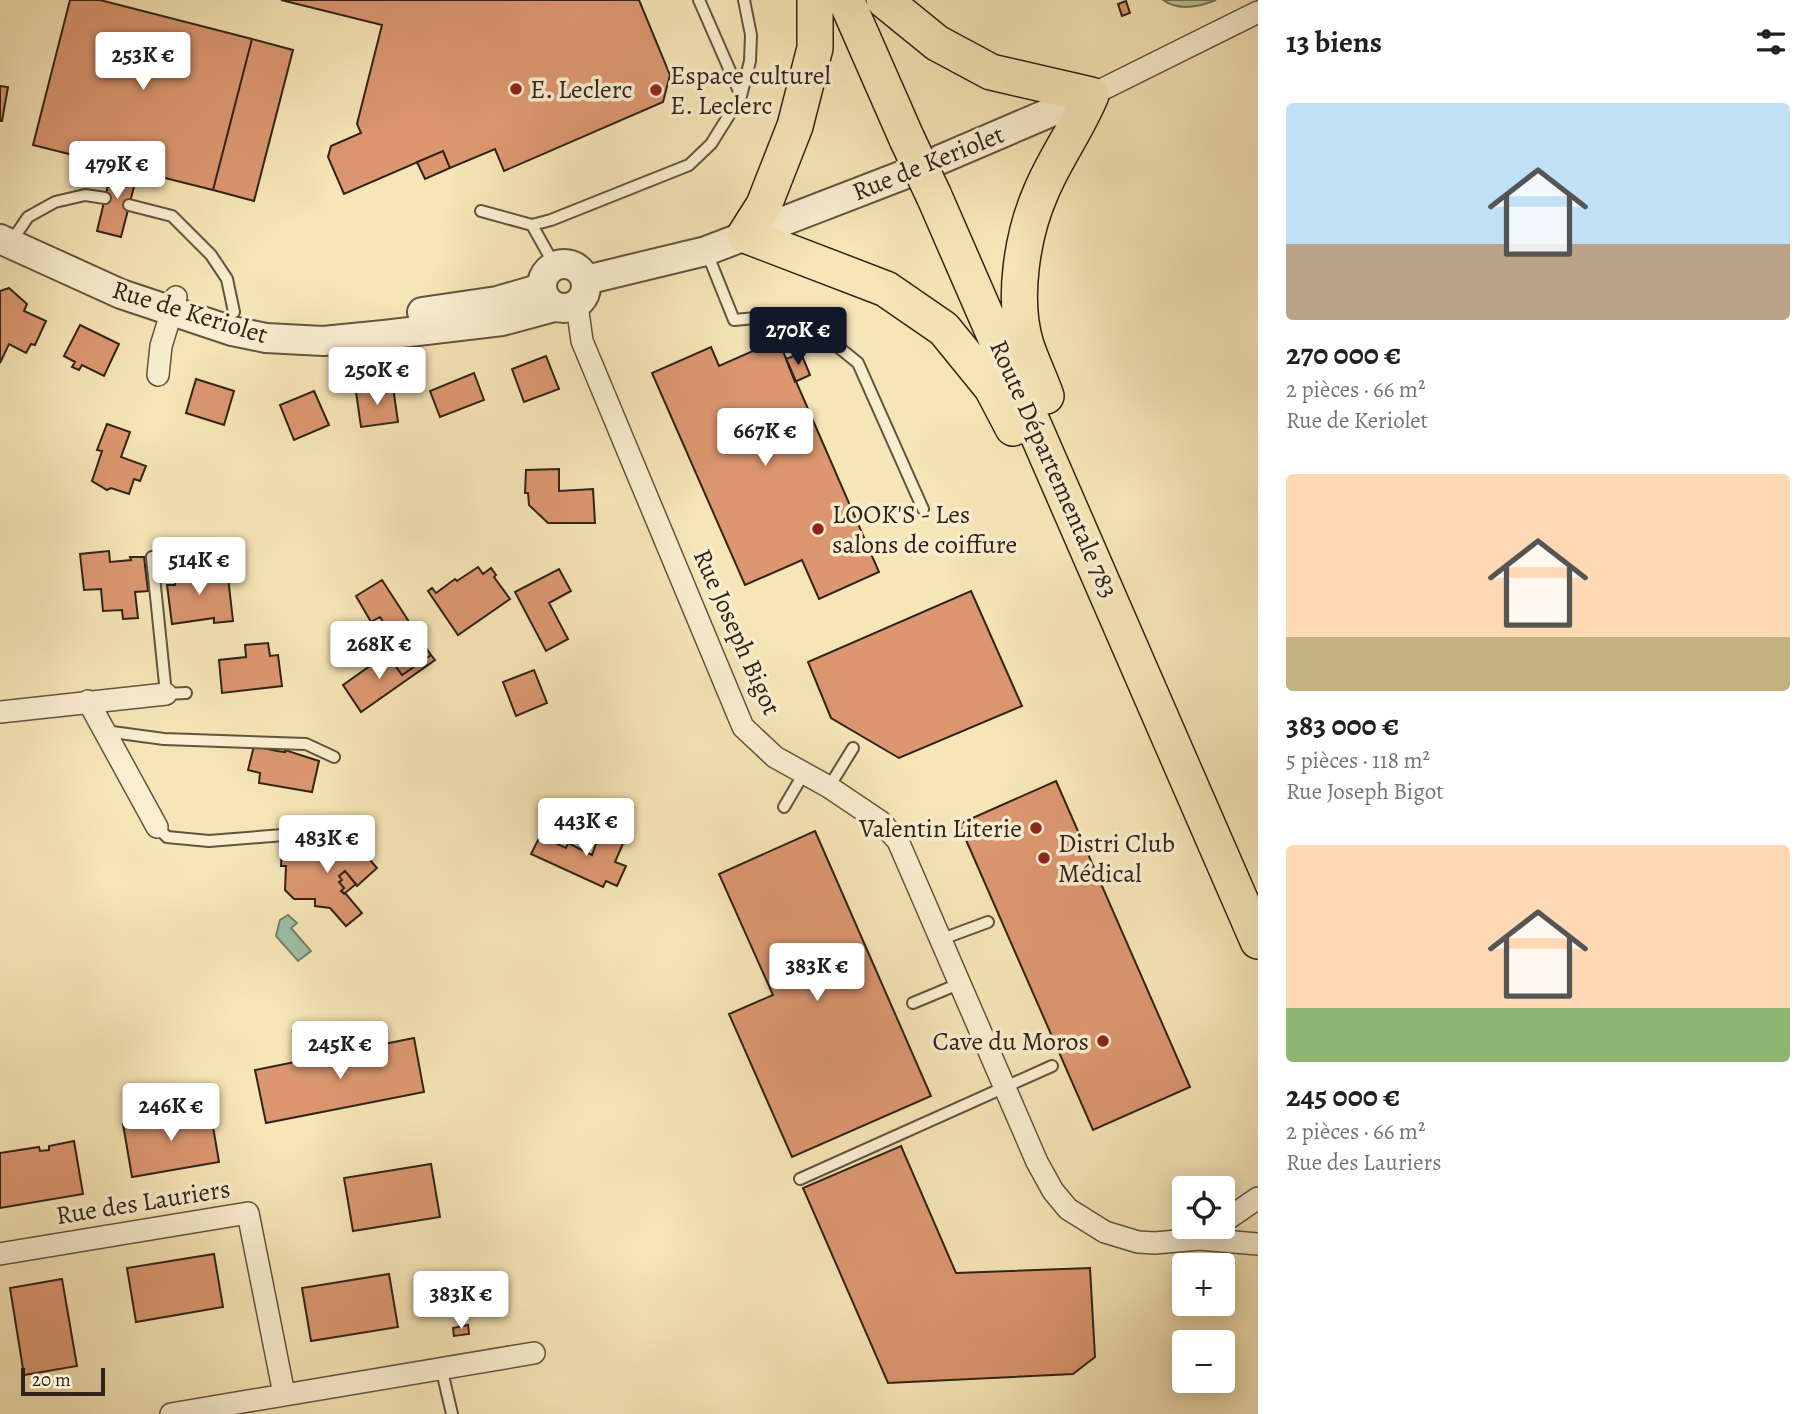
<!DOCTYPE html>
<html lang="fr">
<head>
<meta charset="utf-8">
<style>
  :root { --surface:#fff; --page:#f2f2f2; --text:#202124; --muted:#757577; --accent:#111827 }
  body { margin:0; font-family:Alegreya,serif; background:var(--page); color:var(--text); height:100vh; display:flex; flex-direction:column; font-size:26px; white-space:nowrap }
  * { box-sizing:border-box; margin:0 }
  p { font-size:23px; color:var(--muted) }
  .icon { flex:none; width:38px; height:38px; fill:none; stroke:currentColor; stroke-width:2; stroke-linecap:round; stroke-linejoin:round }
  .map { position:relative; flex:1; overflow:hidden }
  .side { display:flex; flex-direction:column; background:var(--surface); width:560px }
  .side>* { flex:none }
  .buttons { position:absolute; left:1172px; top:1176px; display:grid; gap:14px }
  .buttons a { display:grid; place-items:center; width:63px; height:63px; border-radius:7px; background:var(--surface); box-shadow:0 4px 18px #0003; font-size:35px }
  .scale { position:absolute; left:21px; bottom:18px; width:84px; box-sizing:border-box; padding-left:7px; border:4px solid #312319; border-top:0; font-size:19px; line-height:24px; white-space:nowrap; color:#312319; -webkit-text-stroke:5px #f9eed0; paint-order:stroke }
  .price { position:absolute; translate:-50% -60px; padding:0 16px; border-radius:7px; background:#fff; color:#222; font-size:23px; line-height:46px; filter:drop-shadow(0 2px 4px #0008) }
  .price::after { content:''; position:absolute; left:50%; top:42px; width:21px; height:16px; margin-left:-10px; background:inherit; clip-path:polygon(0 0,100% 0,50% 100%) }
  .price.current { background:var(--accent); color:#fff }
  ul { padding:0; list-style:none }
  li { display:grid; align-content:center; gap:14px; height:371px; padding:0 28px }
  li span { display:grid; place-items:center; height:217px; border-radius:7px; color:#555 }
  li>.icon { margin-inline-start:auto }
  span .icon { width:126px; height:126px; fill:#fffc; stroke-width:1 }
  li b { font-size:30px }
  h2 { display:flex; justify-content:space-between; align-items:center; height:84px; padding:0 28px; font-size:30px }
  main { display:flex; flex:1; min-height:0 }
  .map>svg:first-child { display:block }
</style>
</head>
<body>
<main>
<div class="map">
<svg width="1258" height="1414" viewBox="0 0 1258 1414">
  <rect width="100%" height="100%" fill="#f6e5b6"/>
  <filter id="stains"><feTurbulence type="fractalNoise" baseFrequency=".00286" numOctaves="4"/><feColorMatrix values="0 0 0 0 .2 0 0 0 0 .09 0 0 0 0 .02 0 0 0 .5 -.17"/></filter>
  <radialGradient id="worn" r=".72"><stop offset=".6" stop-color="#630" stop-opacity="0"/><stop offset="1" stop-color="#630" stop-opacity=".3"/></radialGradient>
  <path fill="#b7c692" stroke="#747456" stroke-width="2" d="M1163 0H1216C1199 7 1178 11 1163 0Z"/>
  <path fill="#9dc0a9" stroke="#72816f" stroke-width="2" d="M288 915 297 923 291 928 311 951 298 961 276 936 280 920Z"/>
  <path fill="#dc9770" stroke="#312319" stroke-width="2" d="M70 0H100L252 39 213 190 33 145Z
    M281 0H639L670 75 663 102 504 171 495 149 450 168 443 151 344 194 328 157 331 146 361 133 357 124 382 25Z
    M1126 1 1130 13 1122 16 1118 4Z
    M252 39 293 50 254 201 213 190Z
    M0 86 8 87 2 121H0Z
    M443 151 450 168 425 179 417 162Z
    M113 165 138 171 121 237 97 231Z
    M9 288 27 304 24 311 46 321 35 345 31 344 26 353 9 344 0 363V291Z
    M80 325 119 344 104 376 82 365 79 370 72 367 75 362 64 356Z
    M778 340 879 572 819 599 802 560 745 585 652 373 711 347 719 366Z
    M801 353 810 375 795 382 786 359Z
    M546 356 559 389 524 402 512 369Z
    M474 373 484 400 440 417 430 391Z
    M196 379 234 391 224 425 186 413Z
    M393 387 398 422 361 427 356 392Z
    M314 391 329 425 294 440 280 405Z
    M107 424 130 432 121 457 146 466 140 481 134 479 129 494 111 488 107 490 92 481 102 451 97 450Z
    M559 469V491L593 489 595 523H548L529 505 528 493H525L526 470Z
    M109 551 110 562 131 560 130 557H144L148 591 135 592 138 618 123 619 122 610 103 611 101 589 84 590 80 554Z
    M174 562 201 569 202 579 228 577 233 621 214 623V618L172 624 167 585H175Z
    M478 567 483 574 491 568 496 575 494 577 510 599 458 635 428 591 432 588 436 593 455 579 457 581Z
    M559 569 571 591 549 603 568 639 546 651 515 592Z
    M382 580 415 631 397 643 380 617 371 622 356 596Z
    M971 591 1022 706 899 758 831 718 808 662Z
    M416 633 431 655 402 675 387 654Z
    M268 643 270 656 278 655 282 686 222 693 219 660 246 657 245 645Z
    M387 654 402 675 431 655 435 660 361 712 343 685Z
    M534 670 547 703 516 716 503 682Z
    M254 746 277 751 285 752V750L319 761 312 792 259 783 260 773 248 770Z
    M1056 781 1190 1087 1093 1130 959 824Z
    M601 829 625 839 615 862 626 866 617 886 606 881 603 887 531 854 540 836 566 848 568 843 592 855Z
    M815 831 931 1096 792 1157 729 1014 773 995 719 874Z
    M346 833 377 868 357 886 345 871 339 876 342 880 339 882 344 888 341 891 346 894 362 913 346 926 330 908 315 906V899H294L285 890 286 866H281L282 848 300 849V845L313 846 312 857H317Z
    M345 871 356 884 344 894 341 891 344 888 339 882 342 880 339 876Z
    M414 1038 424 1092 266 1123 255 1070Z
    M210 1109 219 1162 132 1177 123 1124 175 1116V1119L185 1117V1114Z
    M74 1141 83 1194 0 1208V1153L39 1147 40 1151 49 1150V1146Z
    M901 1146 956 1273 1090 1268 1095 1357 1073 1374 888 1383 803 1188Z
    M431 1164 440 1217 353 1231 344 1178Z
    M214 1254 223 1307 136 1322 127 1268Z
    M389 1274 398 1327 311 1341 302 1288Z
    M62 1279 77 1366 24 1375 10 1288Z
    M468 1325 469 1334 454 1336 453 1328Z"/>
  <g fill="none" stroke-linecap="round" stroke-linejoin="round">
    <defs>
      <path id="service" d="M699 0 741 96
        M129 205 172 216 211 255 227 279 234 312
        M481 211 532 225 555 266
        M532 225 551 220 689 165 711 144 741 96 750 61 751 35 744 0
        M11 242 28 217 55 202 85 195 105 198
        M707 253 734 320 767 317 815 328 858 363 923 509
        M152 557 166 694 186 693
        M105 731 164 739 306 744 334 757
        M829 787 853 748
        M784 807 804 773
        M157 827 167 837 209 841 333 831
        M942 939 988 922
        M913 1003 961 983
        M800 1179 1052 1066
        M441 1367 452 1414"/>
      <path id="minor" d="M1091 95 1258 12
        M577 305 582 341 743 727 775 757 829 787 881 822 898 841 1037 1162 1053 1191 1068 1209 1105 1232 1138 1242 1155 1243 1199 1239 1258 1244
        M158 375 161 346 176 297
        M88 701 157 827
        M0 712 166 694
        M1223 1222 1258 1198
        M0 1254 248 1213 284 1394
        M171 1414 534 1353"/>
      <path id="tertiary" d="M0 239 121 294 232 331 266 338 323 341 384 335 502 321 554 307
        M542 286a22 22 0 1 1 44 0a22 22 0 1 1-44 0Z
        M586 280 706 251 911 172 1091 95
        M422 312 497 301 542 288"/>
      <path id="primary" d="M815 0V48L795 126 764 205 745 235 886 289 944 329 992 388 1013 428
        M846 0 907 139
        M884 0 937 43 991 72 1091 95C1077 129 1055 158 1041 192 1022 235 1012 300 1026 345 1032 363 1040 379 1046 396
        M934 196 1258 941"/>
    </defs>
    <use href="#service" stroke="#625440" stroke-width="14"/>
    <use href="#minor" stroke="#625440" stroke-width="24"/>
    <use href="#tertiary" stroke="#625440" stroke-width="32"/>
    <use href="#primary" stroke="#312319" stroke-width="38"/>
    <use href="#service" stroke="#f9eed0" stroke-width="10"/>
    <use href="#minor" stroke="#f9eed0" stroke-width="21"/>
    <use href="#tertiary" stroke="#f9eed0" stroke-width="28"/>
    <use href="#primary" stroke="#f6e5b6" stroke-width="35"/>
    <defs>
      <path id="primary-bridge" d="M907 139 934 196"/>
    </defs>
    <use href="#primary-bridge" stroke="#312319" stroke-width="38" stroke-linecap="butt"/>
    <use href="#primary-bridge" stroke="#f6e5b6" stroke-width="35"/>
  </g>
  <g fill="#8f2418" stroke="#f9eed0" stroke-width="2.5">
    <circle cx="516" cy="89" r="7"/>
    <circle cx="656" cy="90" r="7"/>
    <circle cx="818" cy="529" r="7"/>
    <circle cx="1036" cy="828" r="7"/>
    <circle cx="1044" cy="858" r="7"/>
    <circle cx="1103" cy="1041" r="7"/>
  </g>
  <g text-anchor="middle" dominant-baseline="central" stroke-width="7" stroke-linejoin="round" paint-order="stroke">
    <g font-size="26" fill="#312319" stroke="#f9eed0" text-anchor="start">
      <text x="670" y="75">Espace culturel<tspan x="670" dy="30">E. Leclerc</tspan></text>
      <text x="530" y="89">E. Leclerc</text>
      <text x="832" y="514">LOOK'S - Les<tspan x="832" dy="30">salons de coiffure</tspan></text>
      <text x="1022" y="828" text-anchor="end">Valentin Literie</text>
      <text x="1058" y="843">Distri Club<tspan x="1058" dy="30">Médical</tspan></text>
      <text x="1089" y="1041" text-anchor="end">Cave du Moros</text>
    </g>
    <g font-size="26" fill="#312319" stroke="#f9eed0">
      <text transform="translate(928 163) rotate(-22)">Rue de Keriolet</text>
      <text transform="translate(190 312) rotate(17)">Rue de Keriolet</text>
      <text transform="translate(1054 469) rotate(66)">Route Départementale 783</text>
      <text transform="translate(737 632) rotate(66)">Rue Joseph Bigot</text>
      <text transform="translate(143 1202) rotate(-9)">Rue des Lauriers</text>
    </g>
  </g>
  <rect width="100%" height="100%" filter="url(#stains)"/>
  <rect width="100%" height="100%" fill="url(#worn)"/>
</svg>
<div class="buttons">
<a><svg class="icon" aria-label="locate" viewBox="0 0 24 24"><circle cx="12" cy="12" r="6"/><path d="M12 2v4M12 18v4M2 12h4M18 12h4"/></svg></a>
<a>+</a>
<a>−</a>
</div>
<div class="scale">20 m</div>
<b class="price" style="left:143px;top:92px">253K €</b>
<b class="price" style="left:117px;top:201px">479K €</b>
<b class="price current" style="left:798px;top:367px">270K €</b>
<b class="price" style="left:377px;top:407px">250K €</b>
<b class="price" style="left:765px;top:468px">667K €</b>
<b class="price" style="left:199px;top:597px">514K €</b>
<b class="price" style="left:379px;top:681px">268K €</b>
<b class="price" style="left:586px;top:858px">443K €</b>
<b class="price" style="left:327px;top:875px">483K €</b>
<b class="price" style="left:817px;top:1003px">383K €</b>
<b class="price" style="left:340px;top:1081px">245K €</b>
<b class="price" style="left:171px;top:1143px">246K €</b>
<b class="price" style="left:461px;top:1331px">383K €</b>
</div>
<section class="side">
<h2>13 biens<svg class="icon" aria-label="filters" viewBox="0 0 24 24"><path d="M4 7h16M4 17h16"/><circle cx="9" cy="7" r="2"/><circle cx="15" cy="17" r="2"/></svg></h2>
<ul>
<li><span style="background:linear-gradient(#bfe0f5 65%,#b9a48a 0)"><svg class="icon" aria-label="home" viewBox="0 0 24 24"><path d="M3 11l9-7 9 7M6 9v11h12V9"/></svg></span><div><b>270 000 €</b><p>2 pièces · 66 m²</p><p>Rue de Keriolet</p></div></li>
<li><span style="background:linear-gradient(#ffd9b3 75%,#c2b280 0)"><svg class="icon" aria-label="home" viewBox="0 0 24 24"><path d="M3 11l9-7 9 7M6 9v11h12V9"/></svg></span><div><b>383 000 €</b><p>5 pièces · 118 m²</p><p>Rue Joseph Bigot</p></div></li>
<li><span style="background:linear-gradient(#ffd9b3 75%,#8fb573 0)"><svg class="icon" aria-label="home" viewBox="0 0 24 24"><path d="M3 11l9-7 9 7M6 9v11h12V9"/></svg></span><div><b>245 000 €</b><p>2 pièces · 66 m²</p><p>Rue des Lauriers</p></div></li>
</ul>
</section>
</main>
</body>
</html>
